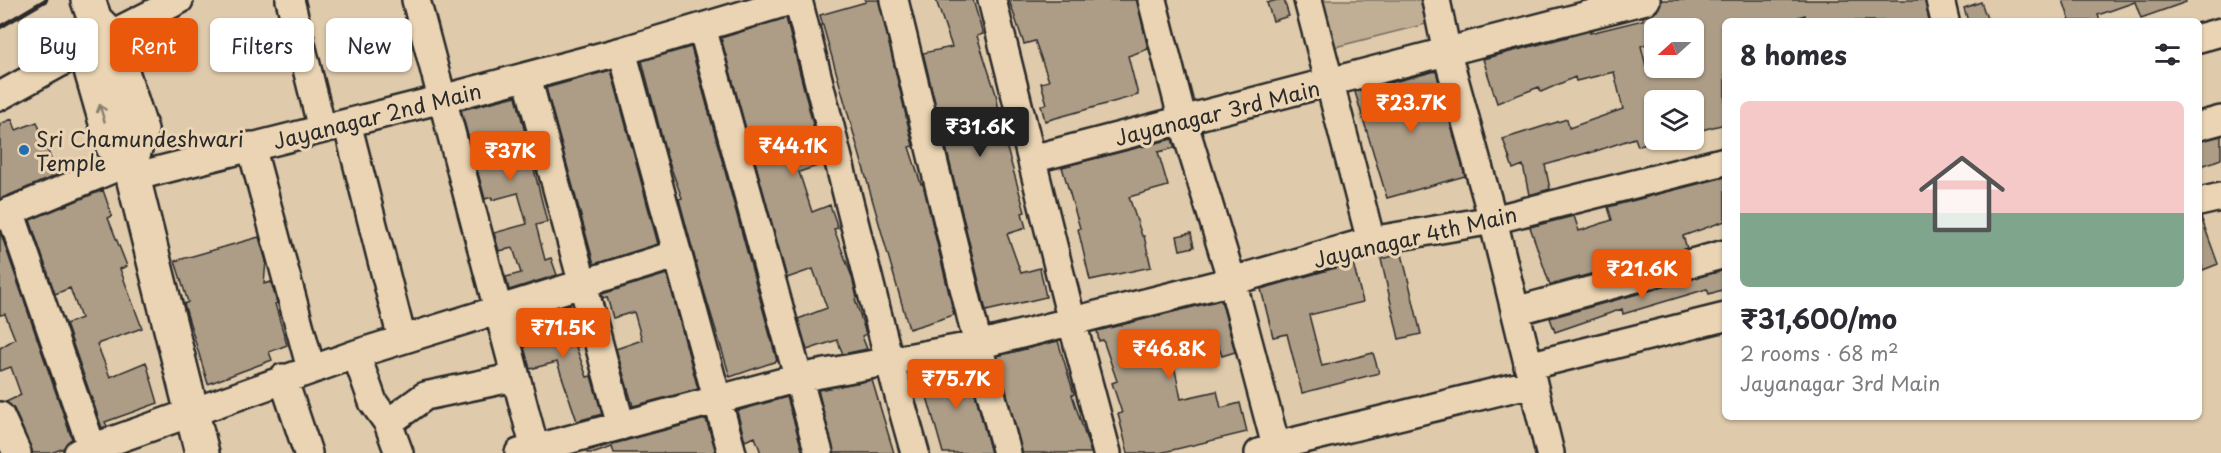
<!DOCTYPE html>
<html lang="en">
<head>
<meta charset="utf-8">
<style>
  :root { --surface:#fff; --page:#f7f7f7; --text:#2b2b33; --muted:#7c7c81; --accent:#ea580c }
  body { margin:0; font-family:"Playpen Sans",sans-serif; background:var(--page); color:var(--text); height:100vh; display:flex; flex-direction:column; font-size:22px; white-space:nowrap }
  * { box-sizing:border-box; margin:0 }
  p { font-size:20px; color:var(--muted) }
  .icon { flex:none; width:33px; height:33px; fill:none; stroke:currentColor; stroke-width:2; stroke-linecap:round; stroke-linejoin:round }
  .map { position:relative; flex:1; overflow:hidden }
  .side { position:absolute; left:1722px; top:18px; width:480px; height:402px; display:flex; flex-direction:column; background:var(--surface); border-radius:9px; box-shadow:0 2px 4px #0004 }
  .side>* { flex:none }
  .banner { position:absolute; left:18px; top:18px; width:570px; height:54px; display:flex; gap:12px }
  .needle { width:39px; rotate:249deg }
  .fabs { position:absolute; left:1644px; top:18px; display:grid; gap:12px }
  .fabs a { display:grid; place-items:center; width:60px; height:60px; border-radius:9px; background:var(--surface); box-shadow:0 2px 4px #0004; font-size:30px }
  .price { position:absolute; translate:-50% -51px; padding:0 14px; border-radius:6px; background:var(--accent); color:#fff; font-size:20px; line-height:39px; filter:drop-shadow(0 2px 3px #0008) }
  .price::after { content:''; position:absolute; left:50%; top:36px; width:18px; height:14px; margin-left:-9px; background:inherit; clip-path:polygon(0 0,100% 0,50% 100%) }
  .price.selected { background:#222; color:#fff }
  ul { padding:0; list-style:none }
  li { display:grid; align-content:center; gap:12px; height:318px; padding:0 18px }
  li span { display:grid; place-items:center; height:186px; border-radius:9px; color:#555 }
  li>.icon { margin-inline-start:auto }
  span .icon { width:108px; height:108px; fill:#fffc; stroke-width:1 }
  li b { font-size:26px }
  h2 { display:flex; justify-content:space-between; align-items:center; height:72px; padding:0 18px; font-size:26px }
  .pill { padding:0 21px; border-radius:9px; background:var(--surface); box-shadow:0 2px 4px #0004; font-size:21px; line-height:54px }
  .pill.selected { background:var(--accent); color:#fff }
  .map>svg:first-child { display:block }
</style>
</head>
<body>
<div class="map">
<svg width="2221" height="453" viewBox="0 0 2221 453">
  <rect width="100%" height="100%" fill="#dfcaab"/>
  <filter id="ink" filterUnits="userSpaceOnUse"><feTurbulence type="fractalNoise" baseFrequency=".0167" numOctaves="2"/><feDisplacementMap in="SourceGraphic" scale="12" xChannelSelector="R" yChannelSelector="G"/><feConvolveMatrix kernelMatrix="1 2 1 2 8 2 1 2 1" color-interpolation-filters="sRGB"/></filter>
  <g filter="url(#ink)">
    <path fill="#c1af95" stroke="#766d60" stroke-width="1.5" d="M1301 0H1420L1426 24 1315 52Z"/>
    <path fill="#ad9d87" stroke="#2b2b2b" stroke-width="1.5" fill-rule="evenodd" d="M865 0H879L913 146 909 147 921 184H923L954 315 909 329 820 15 866 2Z
      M936 0H973L983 34 977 36 996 94 1000 116 1005 130 1002 131 1025 212 1022 213 1026 228 1007 234 1021 273 1040 268 1046 297 986 311 923 53 952 47Z
      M1009 0H1137L1148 49 1128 56 1138 95 1045 121 1041 105 1047 104 1041 83 1049 81 1035 41 1024 44Z
      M1277 0H1284L1289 16 1273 21 1267 3Z
      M1661 0H1925L1929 21H1806L1805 15 1786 21H1725V124L1694 132V100H1654V140L1638 146 1635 138 1590 153V152L1545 165 1550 189 1529 195 1523 165 1513 169 1503 139 1567 119 1569 128 1623 109 1614 72 1576 81 1575 77 1541 92 1539 87 1497 103 1483 59 1590 31V33L1643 20V17L1657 11ZM1654 28H1694V58L1696 68H1667L1648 74 1641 46 1654 42Z
      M2063 0H2185L2186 2 2141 18 2135 2 2098 15 2100 21H2070Z
      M1981 2 1988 21H1968L1964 8Z
      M786 18 823 164 799 172 812 212 830 205 838 228 834 229 852 277 857 298 855 299 866 334 862 336 867 349 843 354 837 340 807 350 798 319 827 308 813 269 787 278 721 38Z
      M691 47 777 361 730 377 701 281 679 199 682 198 667 157 642 61Z
      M611 70 658 244 594 264 546 88Z
      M1436 71 1465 176 1387 198 1355 92Z
      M516 96 547 222 536 225 545 260 551 258 557 275 509 290 506 277 521 273 513 248 499 251 494 233 527 224 518 193 492 200V197L485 199 461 110Z
      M12 119 16 130 37 122 57 175 0 199V124Z
      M2221 136V159L2199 167V141Z
      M1172 139 1175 148 1158 152 1168 186 1129 197 1142 236H1144L1151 267 1090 280 1078 229 1080 228 1062 167Z
      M1725 177V221L1683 236 1687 248 1550 285 1530 227 1574 216 1579 231 1612 220 1608 207Z
      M103 190 112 216 108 218 127 266 120 269 142 328 97 344 110 377 146 362 158 403 105 422 107 426 102 428 66 324 81 318 70 288 55 294 30 220Z
      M2199 217H2201L2218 264 2203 270 2199 259Z
      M0 231 72 439 64 448 51 453H33L14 409 6 402 21 395 11 367 0 371V348L15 339 5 314 0 315Z
      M1191 233 1194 247 1180 250 1177 236Z
      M259 237 266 261 264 284 271 282 277 303 275 304 287 345 269 352 272 360 208 384 184 304 188 302 175 261Z
      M1402 254 1421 334 1399 339 1381 259Z
      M1353 263 1363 302 1309 315 1322 366 1373 353 1379 373 1302 393 1287 334 1273 337 1261 289Z
      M1725 270V289L1709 294 1707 289 1623 314 1622 309 1555 332 1550 318Z
      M667 274 698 389 633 406 616 349 642 340 634 312 613 318 607 297 603 298 602 294Z
      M1221 300 1235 352 1222 356 1218 345 1183 355 1185 361 1174 365 1181 399 1217 391 1221 408 1240 403 1247 432 1160 453H1128L1118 414 1122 413 1112 383 1117 381 1103 340 1099 341 1097 331Z
      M570 304 583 345 576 347 587 377 591 376 602 414 577 421 557 362 530 369 519 329 559 316 557 308Z
      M1058 341 1074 394 1072 395 1091 453H1022L997 356Z
      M967 363 991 453H943L920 372Z
      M872 380 894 453H834L818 390Z
      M787 397 803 453H761L755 437 745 441 737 411Z
      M706 419 716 452 714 453H614L612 447 595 453H587V451Z"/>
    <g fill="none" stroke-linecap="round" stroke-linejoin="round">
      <defs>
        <path id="minor" d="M290 0 322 129
          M416 0 535 449
          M798 0 889 360 915 453
          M894 0 978 345 1007 453
          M992 0 1072 322 1107 453
          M1152 0 1183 121 1232 281 1276 446
          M1308 0 1371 241
          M1436 0 1447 53 1493 220 1550 453
          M1940 0 1945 21
          M702 27 819 453
          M110 35 179 0
          M2199 38 2221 32
          M622 51 732 453
          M527 77 621 426
          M0 96 85 49
          M347 123 402 339
          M2199 126 2221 120
          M251 146 311 369
          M1032 159 1646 0
          M133 177 442 99 622 51 793 0
          M2199 202 2221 197
          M10 211 92 448
          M0 216 131 161
          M1515 311 1725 254
          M356 354 373 402 388 423 399 453
          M1528 366 1725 317
          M283 378 308 453
          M0 416 17 453
          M388 423 425 396 516 377
          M78 453 356 354 678 254
          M519 453 798 378 978 345 1232 281 1371 241 1493 220 1725 161
          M1259 453 1276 446 1532 383"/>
        <path id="major" d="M88 0 95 20 85 49 113 147 131 161 133 177 202 453
          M95 20 110 35 141 130 131 161"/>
      </defs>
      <use href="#minor" stroke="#2b2b2b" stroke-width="32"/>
      <use href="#major" stroke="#2b2b2b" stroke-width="38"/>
      <use href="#minor" stroke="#ead4b3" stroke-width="27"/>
      <use href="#major" stroke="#ead4b3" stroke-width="33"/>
      <path stroke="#2b2b2b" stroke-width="4.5" d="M0 27 46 0"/>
    </g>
    <defs><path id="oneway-shaft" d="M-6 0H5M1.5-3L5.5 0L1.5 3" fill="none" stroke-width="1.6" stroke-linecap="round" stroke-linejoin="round" transform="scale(1.5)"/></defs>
    <use stroke="#8a806f" href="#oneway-shaft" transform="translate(102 113) rotate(-106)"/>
  </g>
  <circle fill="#1f6fb2" stroke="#ead4b3" stroke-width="2" cx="24" cy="150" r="6"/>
  <g text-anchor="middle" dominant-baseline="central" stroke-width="6" stroke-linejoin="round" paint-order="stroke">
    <g font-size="21" fill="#2b2b2b" stroke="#ead4b3">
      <text transform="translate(1217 112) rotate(-14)">Jayanagar 3rd Main</text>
      <text transform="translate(377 115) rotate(-14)">Jayanagar 2nd Main</text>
      <text transform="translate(1415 236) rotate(-13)">Jayanagar 4th Main</text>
    </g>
    <g font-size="21" fill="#2b2b2b" stroke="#ead4b3" text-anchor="start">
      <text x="36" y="138">Sri Chamundeshwari<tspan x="36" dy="24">Temple</tspan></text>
    </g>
  </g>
</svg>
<div class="fabs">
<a><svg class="needle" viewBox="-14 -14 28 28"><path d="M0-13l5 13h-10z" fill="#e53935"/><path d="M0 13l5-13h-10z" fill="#7c7c81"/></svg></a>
<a><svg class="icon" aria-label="layers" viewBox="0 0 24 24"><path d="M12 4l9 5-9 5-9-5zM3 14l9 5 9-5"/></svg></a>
</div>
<b class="price" style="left:1411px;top:134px">₹23.7K</b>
<b class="price selected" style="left:980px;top:158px">₹31.6K</b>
<b class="price" style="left:793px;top:177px">₹44.1K</b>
<b class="price" style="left:510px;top:182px">₹37K</b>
<b class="price" style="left:1642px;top:300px">₹21.6K</b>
<b class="price" style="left:563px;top:359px">₹71.5K</b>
<b class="price" style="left:1169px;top:380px">₹46.8K</b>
<b class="price" style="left:956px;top:410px">₹75.7K</b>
<div class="banner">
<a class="pill">Buy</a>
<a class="pill selected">Rent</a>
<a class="pill">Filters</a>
<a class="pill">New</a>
</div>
<section class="side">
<h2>8 homes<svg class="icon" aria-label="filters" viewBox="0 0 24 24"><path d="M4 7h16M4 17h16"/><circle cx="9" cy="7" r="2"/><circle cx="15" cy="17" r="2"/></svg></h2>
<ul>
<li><span style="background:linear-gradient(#f6c9c9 60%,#7fa58c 0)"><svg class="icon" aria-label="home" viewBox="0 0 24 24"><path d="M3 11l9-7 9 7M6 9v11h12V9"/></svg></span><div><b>₹31,600/mo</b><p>2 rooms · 68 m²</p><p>Jayanagar 3rd Main</p></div></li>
</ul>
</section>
</div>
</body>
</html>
